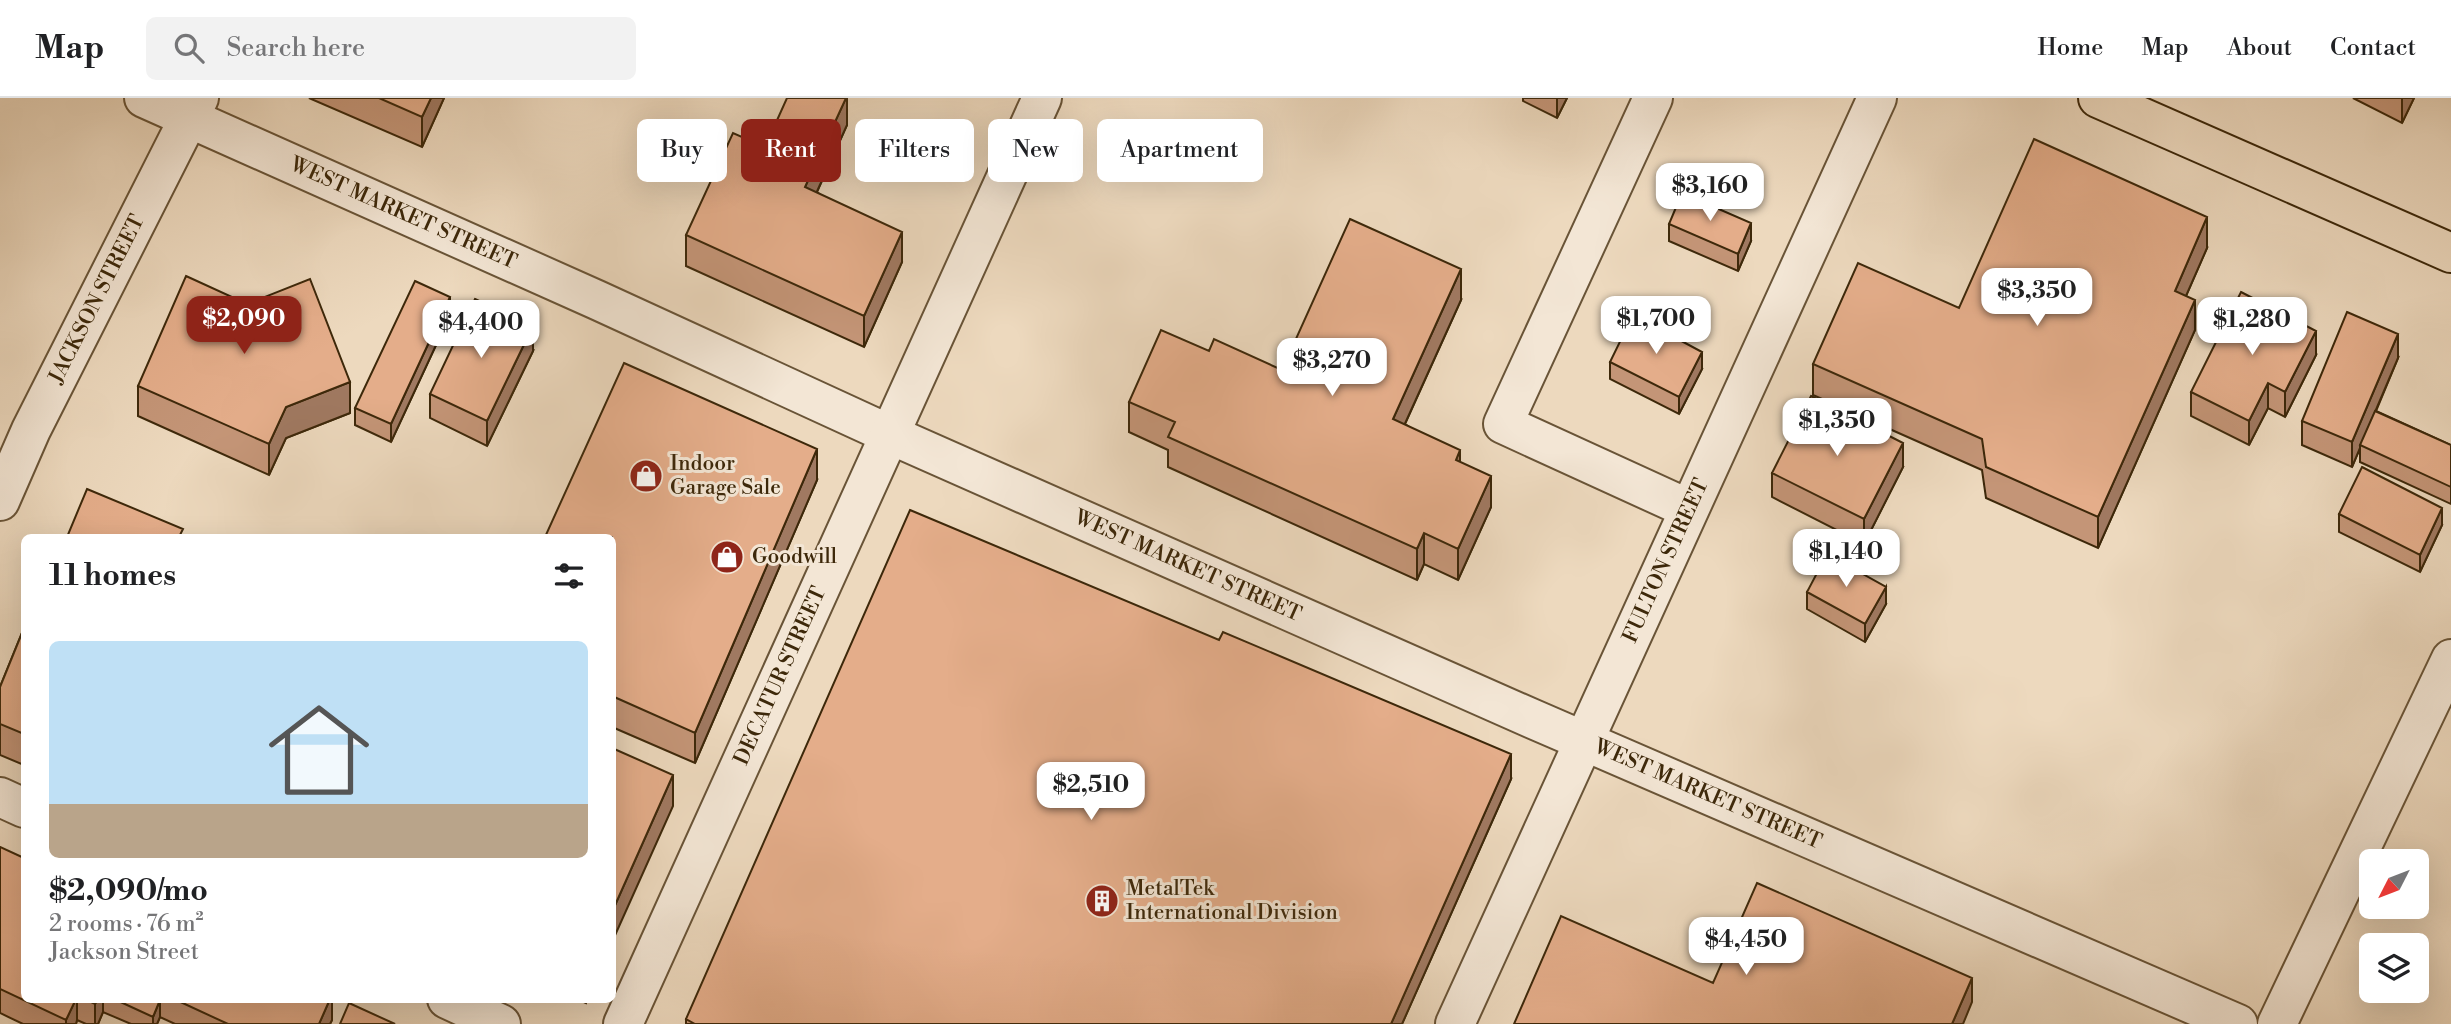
<!DOCTYPE html>
<html lang="en">
<head>
<meta charset="utf-8">
<style>
  :root { --surface:#fff; --page:#f2f2f2; --text:#202124; --muted:#757577; --line:#e0e0e0; --accent:#8f2418 }
  body { margin:0; font-family:"Libre Bodoni",serif; background:var(--page); color:var(--text); height:100vh; display:flex; flex-direction:column; font-size:26px; white-space:nowrap }
  * { box-sizing:border-box; margin:0 }
  p { font-size:23px; color:var(--muted) }
  .icon { flex:none; width:38px; height:38px; fill:none; stroke:currentColor; stroke-width:2; stroke-linecap:round; stroke-linejoin:round }
  .map { position:relative; flex:1; overflow:hidden }
  .details { position:absolute; left:21px; top:436px; width:595px; height:469px; display:flex; flex-direction:column; background:var(--surface); border-radius:10px; box-shadow:0 7px 28px #0002 }
  .details>* { flex:none }
  .hud { position:absolute; left:637px; top:21px; width:665px; height:63px; display:flex; gap:14px }
  .needle { width:46px; rotate:228deg }
  .tools { position:absolute; left:2359px; top:751px; display:grid; gap:14px }
  .tools a { display:grid; place-items:center; width:70px; height:70px; border-radius:10px; background:var(--surface); box-shadow:0 7px 28px #0002; font-size:35px }
  .price { position:absolute; translate:-50% -60px; padding:0 16px; border-radius:14px; background:#fff; color:#222; font-size:23px; line-height:46px; filter:drop-shadow(0 2px 4px #0008) }
  .price::after { content:''; position:absolute; left:50%; top:42px; width:21px; height:16px; margin-left:-10px; background:inherit; clip-path:polygon(0 0,100% 0,50% 100%) }
  .price.current { background:var(--accent); color:#fff }
  ul { padding:0; list-style:none }
  li { display:grid; align-content:center; gap:14px; height:371px; padding:0 28px }
  li span { display:grid; place-items:center; height:217px; border-radius:10px; color:#555 }
  li>.icon { margin-inline-start:auto }
  span .icon { width:126px; height:126px; fill:#fffc; stroke-width:1 }
  li b { font-size:30px }
  h2 { display:flex; justify-content:space-between; align-items:center; height:84px; padding:0 28px; font-size:30px }
  .tag { padding:0 24px; border-radius:10px; background:var(--surface); box-shadow:0 7px 28px #0002; font-size:24px; line-height:63px }
  .tag.current { background:var(--accent); color:#fff }
  header { display:flex; align-items:center; gap:42px; box-sizing:border-box; height:98px; padding:0 35px; background:var(--surface); border-bottom:2px solid var(--line) }
  header strong { font-size:33px }
  nav { display:flex; gap:38px; margin-inline-start:auto; font-size:24px }
  .search { width:490px; height:63px; background:var(--page); display:flex; align-items:center; gap:18px; box-sizing:border-box; padding:0 24px; border-radius:10px; color:var(--muted); font-size:26px }
  .map>svg:first-child { display:block }
</style>
</head>
<body>
<header>
<strong>Map</strong>
<div class="search"><svg class="icon" aria-label="search" viewBox="0 0 24 24"><circle cx="10" cy="10" r="6"/><path d="M15 15l6 6"/></svg>Search here</div>
<nav><a>Home</a><a>Map</a><a>About</a><a>Contact</a></nav>
</header>
<div class="map">
<svg width="2451" height="926" viewBox="0 0 2451 926">
  <rect width="100%" height="100%" fill="#edd9be"/>
  <filter id="stains"><feTurbulence type="fractalNoise" baseFrequency=".00286" numOctaves="4"/><feColorMatrix values="0 0 0 0 .2 0 0 0 0 .09 0 0 0 0 .02 0 0 0 .5 -.17"/></filter>
  <radialGradient id="worn" r=".72"><stop offset=".6" stop-color="#630" stop-opacity="0"/><stop offset="1" stop-color="#630" stop-opacity=".3"/></radialGradient>
  <g fill="none" stroke-linecap="round" stroke-linejoin="round">
    <defs>
      <g id="minor">
        <path id="s1" d="M144 0 597 202 891 337 1533 621 2238 926"/>
        <path d="M1653 0 1503 326 1689 411"/>
        <path id="s2" d="M0 403 31 332 199 0"/>
        <path d="M0 699 24 710"/>
        <path d="M447 901 501 926"/>
        <path id="s3" d="M623 926 1042 0"/>
        <path id="s4" d="M1455 926 1877 0"/>
        <path d="M2277 926 2451 561"/>
      </g>
      <path id="major" d="M2098 0 2451 155"/>
    </defs>
    <use href="#minor" stroke="#695437" stroke-width="42"/>
    <use href="#major" stroke="#3d280a" stroke-width="42"/>
    <use href="#minor" stroke="#f3e6d5" stroke-width="38"/>
    <use href="#major" stroke="#edd9be" stroke-width="38"/>
  </g>
  <path fill="#c49577" stroke="#3d280a" stroke-width="2" d="M309 0H444L422 49Z
    M847 0V27L817 94 902 164 864 249 686 168V137L765 49Z
    M1523 0H1567L1557 20 1523 3Z
    M2353 0H2414L2402 25Z
    M1669 126 1751 143 1738 173 1669 143Z
    M2207 150 2186 198 2195 232 2098 450 1986 400 1982 372 1813 297V266Z
    M1461 202 1405 326 1460 364 1491 409 1458 482 1424 466 1417 482 1168 369V352L1129 334V304L1209 253 1282 272Z
    M450 217 391 344 355 327V310Z
    M533 253 487 348 430 320V296Z
    M2316 257 2285 319 2268 310 2249 347 2191 318V294Z
    M2398 260 2376 313 2451 347V406L2360 364V350L2352 369 2302 347V323Z
    M1610 264 1702 271 1679 316 1610 281Z
    M138 288 350 315 286 340 269 377 138 318Z
    M1903 369 1864 446 1772 399V375Z
    M817 382 695 665 612 629V439Z
    M2339 416 2442 427 2420 474 2339 434Z
    M1807 494 1886 506 1865 544 1807 511Z
    M24 530V667L0 657V589Z
    M1511 681 1402 926H686V921Z
    M0 749 24 901H332V922L330 926H175L160 919 157 926H131L103 914 98 926H86L77 922 76 926H23L0 915Z
    M577 901H587L586 905Z"/>
  <path fill="#a07961" stroke="#3d280a" stroke-width="2" d="M431 0H444L422 49V19Z
    M846 0H847V27L805 120V89Z
    M1557 0H1567L1557 20Z
    M2402 0H2414L2402 25Z
    M2207 119V150L2175 223V193Z
    M1751 125V143L1738 173V156Z
    M902 134V164L864 249V218Z
    M1461 171V202L1393 352V321Z
    M450 199V217L391 344V326Z
    M2195 202V232L2098 450V419Z
    M533 228V253L487 348V323Z
    M2316 233V257L2285 319V294Z
    M2398 236V260L2361 347H2360V350L2352 369V344Z
    M1702 254V271L1679 316V299Z
    M350 284V315L286 340 269 377V346L286 309Z
    M2268 285V310L2249 347V323Z
    M1903 345V369L1864 446V421Z
    M817 351V382L695 665V635Z
    M1460 352V382L1456 362Z
    M1491 378V409L1458 482V451Z
    M2442 410V427L2420 474V457Z
    M1424 435V466L1417 482V451Z
    M1886 489V506L1865 544V526Z
    M1511 656V681L1402 926H1391Z
    M673 677V708L612 844V814Z
    M1972 880V904L1963 926H1952Z
    M76 901H77V922L76 926H66V922Z
    M98 901H103V914L98 926H95V906Z
    M330 901H332V922L330 926H319Z
    M160 902V919L157 926H153V919Z"/>
  <path fill="#e4ad8a" stroke="#3d280a" stroke-width="2" d="M379 0H431L422 19Z
    M787 0H846L805 89 902 134 864 218 686 137 733 35 765 49Z
    M2034 41 2207 119 2175 193 2195 202 2098 419 1986 369 1982 341 1813 266 1858 165 1959 210Z
    M1682 95 1751 125 1738 156 1669 126Z
    M1350 121 1461 171 1393 321 1460 352 1456 362 1491 378 1458 451 1424 435 1417 451 1168 339 1175 324 1129 304 1161 232 1209 253 1214 241 1282 272Z
    M186 178 247 206 310 181 350 284 286 309 269 346 138 288Z
    M415 183 450 199 391 326 355 310Z
    M2241 194 2316 233 2285 294 2268 285 2249 323 2191 294Z
    M475 201 533 228 487 323 430 296Z
    M2347 214 2398 236 2352 344 2302 323Z
    M1633 217 1702 254 1679 299 1610 264Z
    M624 265 817 351 695 635 612 598V439H545Z
    M1811 298 1903 345 1864 421 1772 375Z
    M2375 313 2451 347V389L2360 347Z
    M2362 369 2442 410 2420 457 2339 416Z
    M87 391 183 431 179 439H67Z
    M910 412 1219 542 1223 534 1511 656 1391 926H695L686 921Z
    M1827 456 1886 489 1865 526 1807 494Z
    M24 530V636L0 626V589Z
    M612 650 673 677 612 814Z
    M0 749 24 760V901H76L66 922 0 891Z
    M1757 785 1972 880 1952 926H1514L1561 818 1713 885Z
    M85 901H98L95 906Z
    M114 901H160V902L153 919Z
    M174 901H330L319 926H228Z
    M349 905 395 926H340Z"/>
  <defs>
    <symbol id="shop-disc" viewBox="-11 -11 22 22"><circle r="9.5" fill="#8f2418" stroke="#f3e6d5"/><path d="M-5-2.5h2.3a2.7 3.5 0 0 1 5.4 0H5L5.5 6h-11ZM-1.5-2.5h3a1.5 2.3 0 0 0-3 0Z" fill="#fff"/></symbol>
    <symbol id="building-disc" viewBox="-11 -11 22 22"><circle r="9.5" fill="#8f2418" stroke="#f3e6d5"/><path d="M-4-6H4V6H1V3H-1V6H-4ZM-2.5-4.3h1.7v1.8h-1.7ZM.8-4.3h1.7v1.8H.8ZM-2.5-1h1.7V.8h-1.7ZM.8-1h1.7V.8H.8Z" fill="#fff"/></symbol>
  </defs>
  <g fill-rule="evenodd">
    <use href="#shop-disc" x="627" y="359" width="38" height="38"/>
    <use href="#shop-disc" x="708" y="440" width="38" height="38"/>
    <use href="#building-disc" x="1083" y="784" width="38" height="38"/>
  </g>
  <g text-anchor="middle" dominant-baseline="central" stroke-width="6" stroke-linejoin="round" paint-order="stroke">
    <g font-size="21" fill="#3d280a" stroke="#f3e6d5">
      <text stroke="none"><textPath href="#s1" startOffset="284">WEST MARKET STREET</textPath></text>
      <text stroke="none"><textPath href="#s2" startOffset="224">JACKSON STREET</textPath></text>
      <text stroke="none"><textPath href="#s4" startOffset="509">FULTON STREET</textPath></text>
      <text stroke="none"><textPath href="#s1" startOffset="1144">WEST MARKET STREET</textPath></text>
      <text stroke="none"><textPath href="#s3" startOffset="382">DECATUR STREET</textPath></text>
      <text stroke="none"><textPath href="#s1" startOffset="1712">WEST MARKET STREET</textPath></text>
    </g>
    <g font-size="21" fill="#3d280a" stroke="#f3e6d5" text-anchor="start">
      <text x="670" y="366">Indoor<tspan x="670" dy="24">Garage Sale</tspan></text>
      <text x="752" y="459">Goodwill</text>
      <text x="1126" y="791">MetalTek<tspan x="1126" dy="24">International Division</tspan></text>
    </g>
  </g>
  <rect width="100%" height="100%" filter="url(#stains)"/>
  <rect width="100%" height="100%" fill="url(#worn)"/>
</svg>
<div class="tools">
<a><svg class="needle" viewBox="-14 -14 28 28"><path d="M0-13l5 13h-10z" fill="#e53935"/><path d="M0 13l5-13h-10z" fill="#757577"/></svg></a>
<a><svg class="icon" aria-label="layers" viewBox="0 0 24 24"><path d="M12 4l9 5-9 5-9-5zM3 14l9 5 9-5"/></svg></a>
</div>
<b class="price" style="left:1710px;top:125px">$3,160</b>
<b class="price" style="left:2037px;top:230px">$3,350</b>
<b class="price current" style="left:244px;top:258px">$2,090</b>
<b class="price" style="left:1656px;top:258px">$1,700</b>
<b class="price" style="left:2252px;top:259px">$1,280</b>
<b class="price" style="left:481px;top:262px">$4,400</b>
<b class="price" style="left:1332px;top:300px">$3,270</b>
<b class="price" style="left:1837px;top:360px">$1,350</b>
<b class="price" style="left:1846px;top:491px">$1,140</b>
<b class="price" style="left:1091px;top:724px">$2,510</b>
<b class="price" style="left:1746px;top:879px">$4,450</b>
<div class="hud">
<a class="tag">Buy</a>
<a class="tag current">Rent</a>
<a class="tag">Filters</a>
<a class="tag">New</a>
<a class="tag">Apartment</a>
</div>
<section class="details">
<h2>11 homes<svg class="icon" aria-label="filters" viewBox="0 0 24 24"><path d="M4 7h16M4 17h16"/><circle cx="9" cy="7" r="2"/><circle cx="15" cy="17" r="2"/></svg></h2>
<ul>
<li><span style="background:linear-gradient(#bfe0f5 75%,#b9a48a 0)"><svg class="icon" aria-label="home" viewBox="0 0 24 24"><path d="M3 11l9-7 9 7M6 9v11h12V9"/></svg></span><div><b>$2,090/mo</b><p>2 rooms · 76 m²</p><p>Jackson Street</p></div></li>
</ul>
</section>
</div>
</body>
</html>
